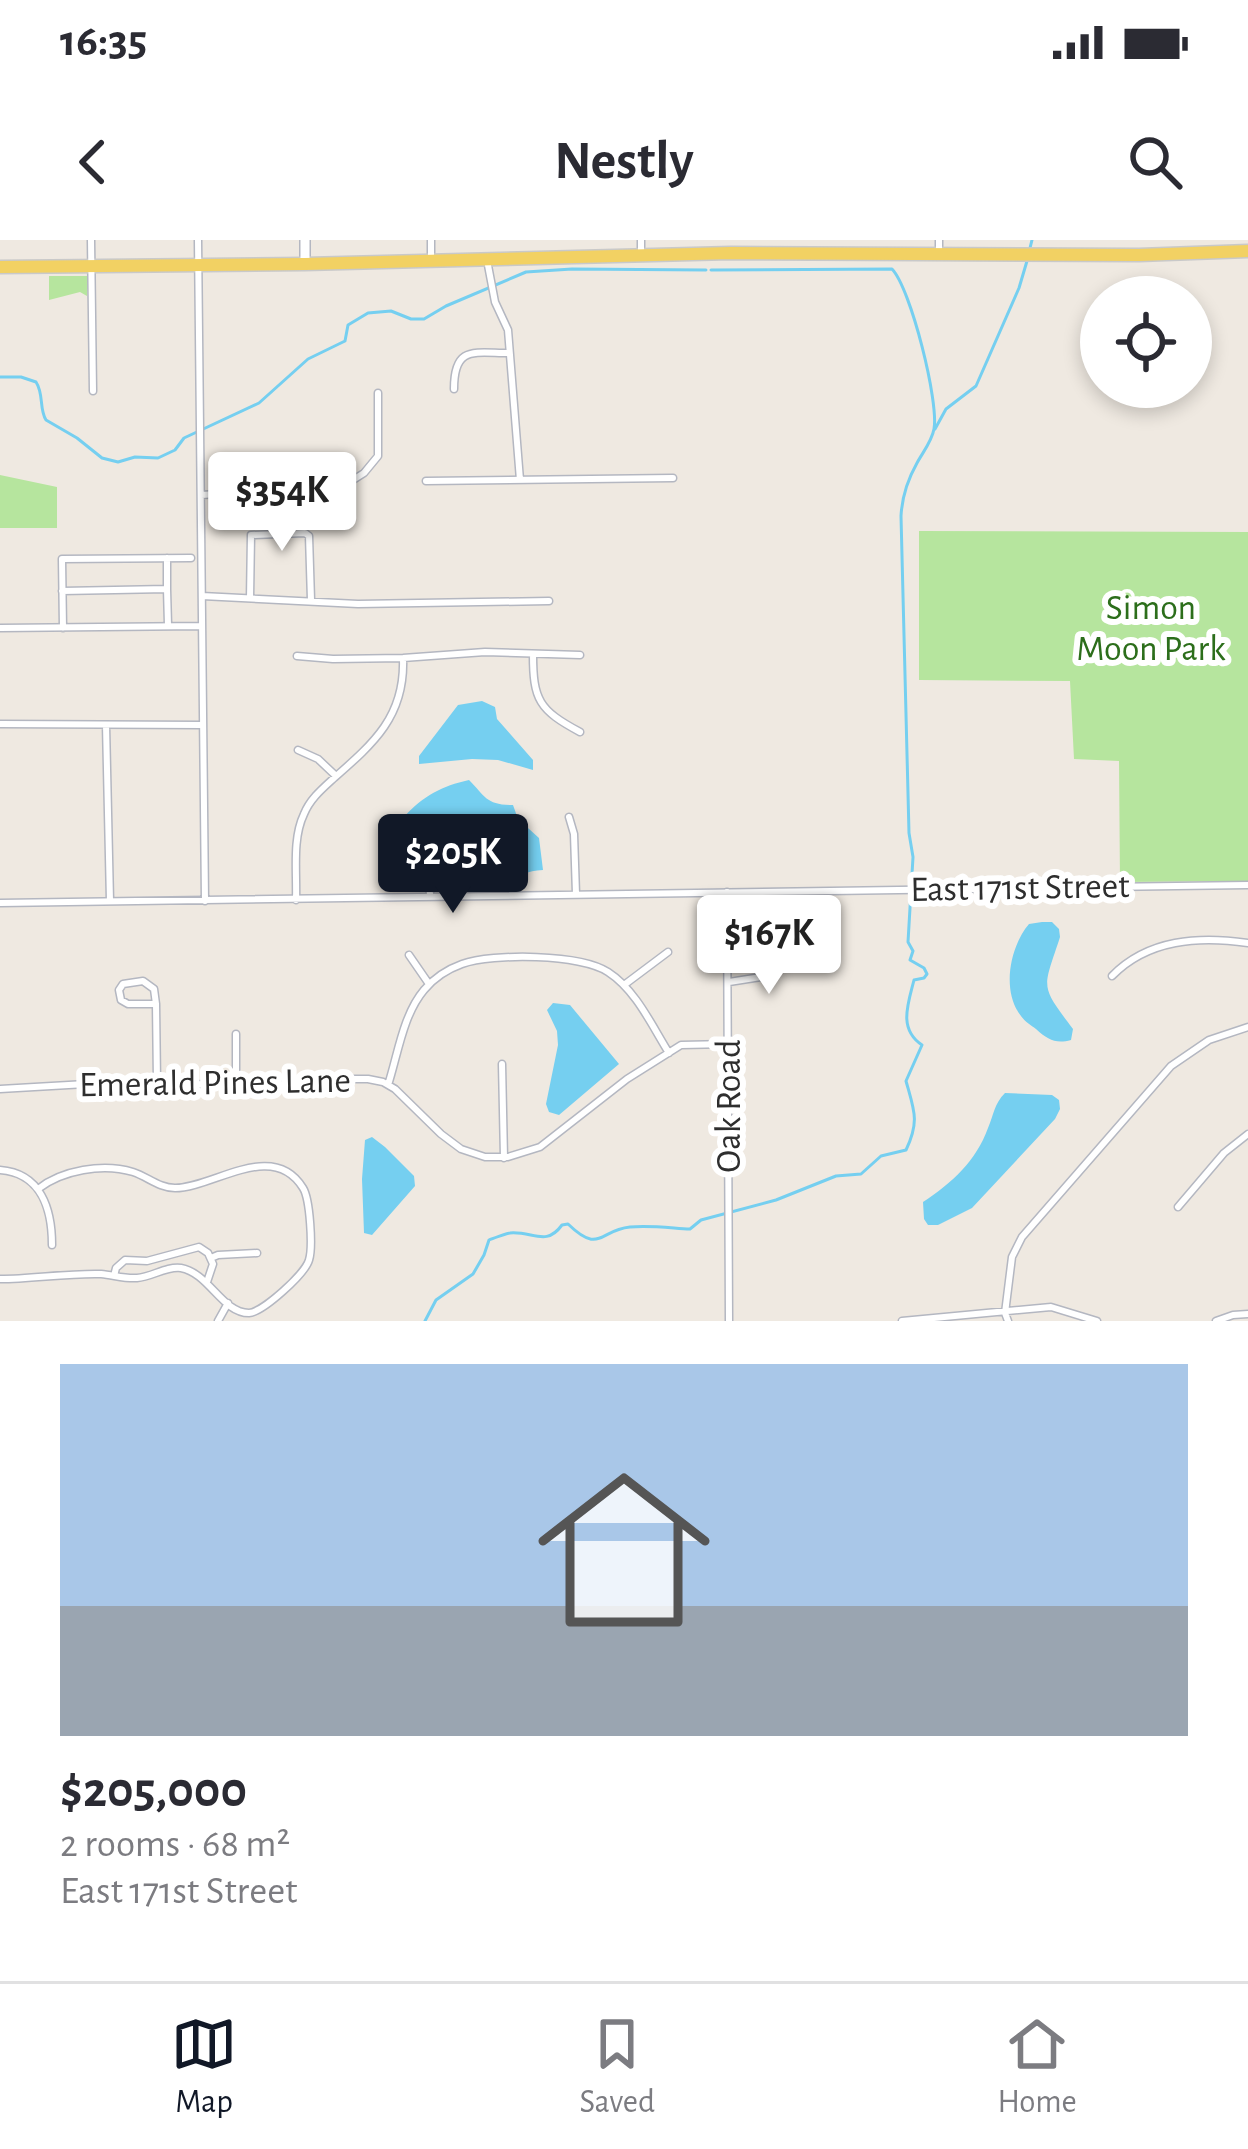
<!DOCTYPE html>
<html lang="en">
<head>
<meta charset="utf-8">
<style>
  :root { --surface:#fff; --page:#f7f7f7; --text:#2b2b33; --muted:#7c7c81; --line:#e1e1e2; --accent:#111827 }
  body { margin:0; font-family:"Alegreya Sans",sans-serif; background:var(--page); color:var(--text); height:100vh; display:flex; flex-direction:column; font-size:45px; white-space:nowrap }
  * { box-sizing:border-box; margin:0 }
  p { font-size:39px; color:var(--muted) }
  .icon { flex:none; width:66px; height:66px; fill:none; stroke:currentColor; stroke-width:2; stroke-linecap:round; stroke-linejoin:round }
  .map { position:relative; height:1081px; overflow:hidden }
  .side { display:flex; flex-direction:column; background:var(--surface); flex:1 }
  .side>* { flex:none }
  .controls { position:absolute; left:1080px; top:36px; display:grid; gap:24px }
  .controls a { display:grid; place-items:center; width:132px; height:132px; border-radius:50%; background:var(--surface); box-shadow:0 6px 18px #0003; font-size:60px }
  .price { position:absolute; translate:-50% -102px; padding:0 27px; border-radius:12px; background:#fff; color:#222; font-size:39px; line-height:78px; filter:drop-shadow(0 3px 6px #0008) }
  .price::after { content:''; position:absolute; left:50%; top:72px; width:36px; height:27px; margin-left:-18px; background:inherit; clip-path:polygon(0 0,100% 0,50% 100%) }
  .price.current { background:var(--accent); color:#fff }
  ul { padding:0; list-style:none }
  li { display:grid; align-content:center; gap:24px; height:636px; padding:0 60px }
  li span { display:grid; place-items:center; height:372px; border-radius:0px; color:#555 }
  li>.icon { margin-inline-start:auto }
  span .icon { width:216px; height:216px; fill:#fffc; stroke-width:1 }
  li b { font-size:51px }
  .status { display:flex; justify-content:space-between; align-items:center; height:84px; padding:0 60px; background:var(--surface); direction:ltr }
  .status svg { height:33px; fill:currentColor }
  header { display:flex; justify-content:space-between; align-items:center; height:156px; padding:0 60px; background:var(--surface); font-size:54px; font-weight:700 }
  .tab-bar { display:flex; justify-content:space-around; align-items:center; height:168px; border-top:3px solid var(--line); background:var(--surface); font-size:33px; color:var(--muted) }
  .tab-bar a { display:grid; justify-items:center; gap:6px }
  .tab-bar .current { color:var(--accent) }
  .map>svg:first-child { display:block }
</style>
</head>
<body>
<div class="status"><b>16:35</b><svg viewBox="0 0 49 12"><path d="M0 12V9h3v3zM5 12V6h3v6zM10 12V3h3v9zM15 12V0h3v12zM26 1h20v11H26zM47 4h2v5h-2z"/></svg></div>
<header><svg class="icon" aria-label="back" viewBox="0 0 24 24"><path d="M15 5l-7 7 7 7"/></svg>Nestly<svg class="icon" aria-label="search" viewBox="0 0 24 24"><circle cx="10" cy="10" r="6"/><path d="M15 15l6 6"/></svg></header>
<div class="map">
<svg width="1248" height="1081" viewBox="0 0 1248 1081">
  <rect width="100%" height="100%" fill="#efe9e1"/>
  <path fill="#b6e59e" d="M49 36H88L87 56 80 52 49 60Z
    M0 235 57 247V288H0Z
    M919 291 1248 292V641L1120 642 1119 521 1074 519 1070 441 919 440Z"/>
  <path fill="#75cff0" d="M482 461 495 467 497 479 533 520V530L498 520 472 519 419 524V516L458 465Z
    M469 540C486 557 486 565 513 565L518 579 539 598 543 630C515 631 509 648 479 641 473 632 471 624 474 613L454 581 436 577 413 587 405 576C423 556 442 546 469 540Z
    M1042 682H1052L1059 689 1060 697C1043 750 1039 744 1073 789L1071 800C1056 804 1048 800 1036 789 1031 785 1025 782 1021 776 1001 751 1010 706 1029 684Z
    M553 763 570 765 619 824 559 875 549 872 546 864 558 805 557 791 547 770Z
    M1005 853 1052 855 1059 860 1060 869 1055 879 972 968 938 985H928L924 979 923 962C952 943 976 921 988 888 994 874 994 864 1005 853Z
    M372 897 385 907 414 936 415 946 372 995 364 993 362 939 365 900Z"/>
  <g fill="none" stroke-linecap="round" stroke-linejoin="round">
    <path stroke="#75cff0" stroke-width="3" d="M1030 8 1032 0
      M0 137H21L36 142C44 154 39 169 46 180L77 198 102 218 118 222 135 217 158 218 175 210 184 198 259 163 308 119 345 101 348 85 368 73 391 71 411 79H424L446 66 526 32 572 29 706 30
      M935 189 946 169 976 146 1019 48 1027 21
      M425 1081 436 1060 473 1034 484 1015 489 1000C491 999 508 993 510 993 533 991 546 1007 562 985L568 984C600 1015 599 990 630 987 649 985 671 988 690 989L701 980 776 960 836 936 861 934 881 916 906 910C920 881 914 870 906 841L922 805C898 789 908 764 914 740L924 738 927 734 924 728 910 720 913 711 908 702 913 617 909 593 901 276C902 257 908 239 917 223 923 212 932 201 934 189 939 162 911 49 892 29L711 30"/>
    <defs>
      <path id="minor" d="M91 0 93 151
        M198 0 205 661
        M431 0V17
        M939 0V14
        M641 14V0
        M487 20 495 62 508 90 520 240
        M454 149C454 105 474 113 509 113
        M426 241 673 238
        M201 255 303 249 353 240 364 233 378 216V153
        M167 318V349
        M62 351 167 349 168 385
        M202 356 358 364 549 361
        M250 358 251 295 305 293 309 296 311 360
        M0 388 202 386
        M63 388 62 319 191 318
        M533 414C533 460 539 470 580 492
        M297 416 333 419 403 418 485 412 580 415
        M0 484 203 485
        M106 485 110 661
        M298 510 318 519 336 536
        M569 577 574 594 576 654
        M403 598C430 615 428 626 430 655
        M727 652 729 1081
        M296 660C297 632 292 599 304 574 310 559 322 549 334 538 374 503 405 476 403 419
        M0 663 1248 645
        M409 715 429 744
        M1112 736C1148 699 1199 696 1248 703
        M143 741 154 749 156 764H128L121 760 119 750 123 744Z
        M729 742 761 737 793 721
        M624 745 668 712
        M156 764 157 842
        M236 794V846
        M502 824 504 918
        M388 845C398 814 403 775 424 750 434 738 448 729 462 724 493 713 581 714 608 732 636 750 652 786 669 813
        M0 849 120 842 264 846 335 839H368L383 842 395 849 441 894 461 909 485 917H508L540 907 627 839 681 805 729 804
        M0 930C41 933 52 969 52 1005
        M1178 967 1224 913 1248 894
        M211 1018 218 1015 257 1013
        M114 1036 116 1028 125 1020 147 1021 199 1007 208 1013 213 1024 207 1042
        M0 1039C33 1039 67 1033 101 1034 113 1035 125 1039 137 1038 152 1037 166 1026 181 1028 209 1033 222 1073 249 1073 263 1072 305 1034 309 1020 313 1007 310 959 303 948 273 899 213 948 175 948 159 948 148 937 133 932 103 923 62 930 38 949
        M218 1081 228 1063
        M902 1081 1051 1067 1097 1081
        M1008 1081 1005 1073 1012 1017 1022 997 1171 826 1209 800 1248 787
        M1216 1081 1233 1075 1248 1074"/>
      <path id="tertiary" d="M305 0V24"/>
      <path id="primary" d="M0 27 305 24 731 13 1139 15 1248 11"/>
    </defs>
    <use href="#minor" stroke="#b4b7c1" stroke-width="9"/>
    <use href="#tertiary" stroke="#b4b7c1" stroke-width="12"/>
    <use href="#primary" stroke="#c9c9c9" stroke-width="15"/>
    <use href="#minor" stroke="#fff" stroke-width="6"/>
    <use href="#tertiary" stroke="#fff" stroke-width="9"/>
    <use href="#primary" stroke="#f2d163" stroke-width="12"/>
  </g>
  <g text-anchor="middle" dominant-baseline="central" stroke-width="12" stroke-linejoin="round" paint-order="stroke">
    <g font-size="36" fill="#2c6e1b" stroke="#fff">
      <text x="1151" y="368">Simon<tspan x="1151" dy="41">Moon Park</tspan></text>
    </g>
    <g font-size="36" fill="#2e2e2e" stroke="#fff">
      <text transform="translate(1020 648) rotate(-1)">East 171st Street</text>
      <text transform="translate(215 843) rotate(-1)">Emerald Pines Lane</text>
      <text transform="translate(729 866) rotate(-90)">Oak Road</text>
    </g>
  </g>
</svg>
<div class="controls">
<a><svg class="icon" aria-label="locate" viewBox="0 0 24 24"><circle cx="12" cy="12" r="6"/><path d="M12 2v4M12 18v4M2 12h4M18 12h4"/></svg></a>
</div>
<b class="price" style="left:282px;top:314px">$354K</b>
<b class="price current" style="left:453px;top:676px">$205K</b>
<b class="price" style="left:769px;top:757px">$167K</b>
</div>
<section class="side">
<ul>
<li><span style="background:linear-gradient(#a9c7e8 65%,#9aa5b1 0)"><svg class="icon" aria-label="home" viewBox="0 0 24 24"><path d="M3 11l9-7 9 7M6 9v11h12V9"/></svg></span><div><b>$205,000</b><p>2 rooms · 68 m²</p><p>East 171st Street</p></div></li>
</ul>
</section>
<nav class="tab-bar">
<a class="current"><svg class="icon" aria-label="map" viewBox="0 0 24 24"><path d="M3 6l6-2 6 2 6-2v14l-6 2-6-2-6 2zM9 4v14M15 6v14"/></svg>Map</a>
<a><svg class="icon" aria-label="saved" viewBox="0 0 24 24"><path d="M7 4h10v16l-5-4-5 4z"/></svg>Saved</a>
<a><svg class="icon" aria-label="home" viewBox="0 0 24 24"><path d="M3 11l9-7 9 7M6 9v11h12V9"/></svg>Home</a>
</nav>
</body>
</html>
